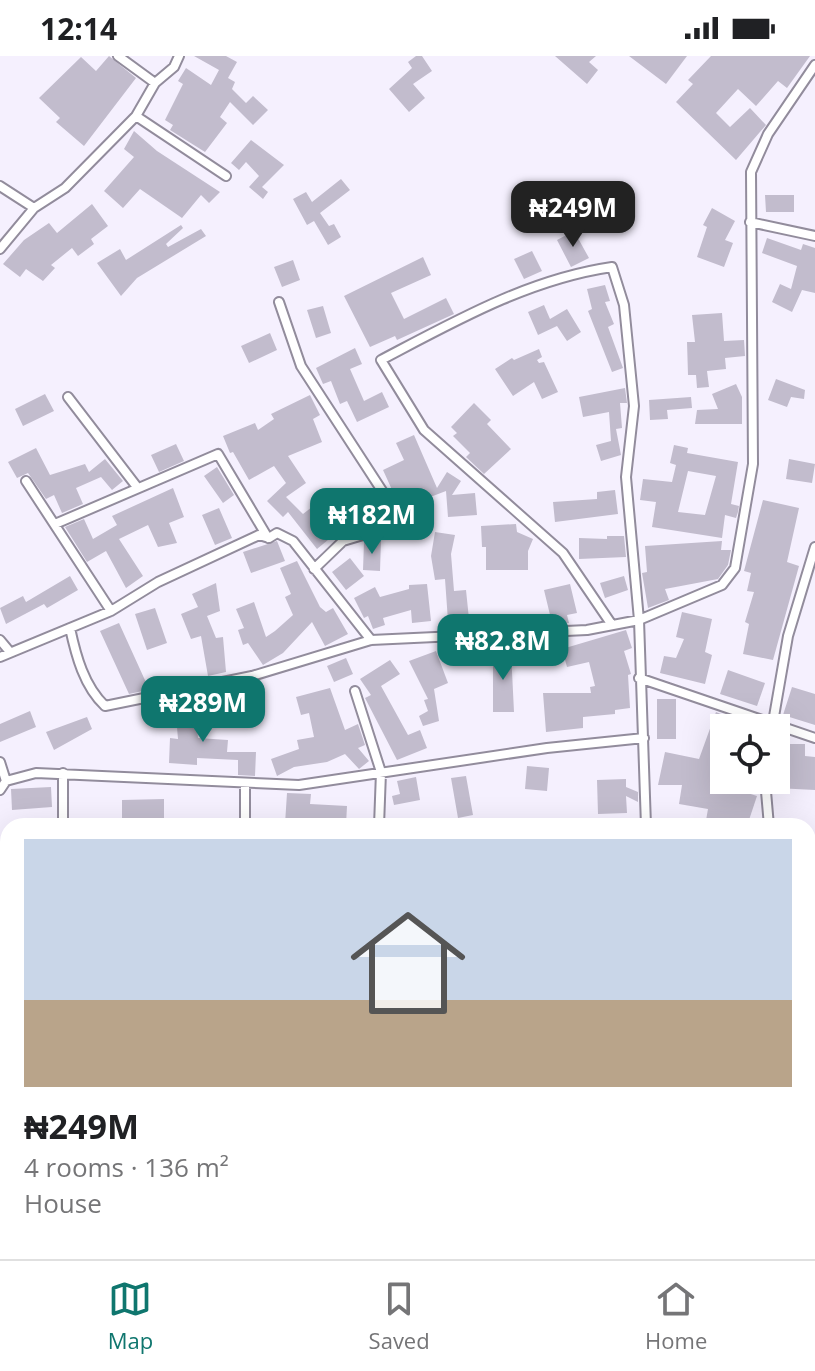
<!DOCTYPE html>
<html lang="en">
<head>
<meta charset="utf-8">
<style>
  :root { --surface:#fff; --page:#f6f6f6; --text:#202124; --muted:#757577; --line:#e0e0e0; --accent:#0f766e }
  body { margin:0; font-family:"Open Sans",sans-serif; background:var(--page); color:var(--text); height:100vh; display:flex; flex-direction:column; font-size:30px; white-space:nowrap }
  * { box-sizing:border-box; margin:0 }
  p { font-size:26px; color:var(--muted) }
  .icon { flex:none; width:44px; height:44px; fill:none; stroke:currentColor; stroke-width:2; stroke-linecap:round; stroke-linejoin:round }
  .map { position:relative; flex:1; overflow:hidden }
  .sheet { position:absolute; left:0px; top:762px; width:816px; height:442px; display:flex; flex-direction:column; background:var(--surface); border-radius:24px 24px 0 0; box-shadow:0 8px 32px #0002 }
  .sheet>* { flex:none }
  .fabs { position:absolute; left:710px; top:658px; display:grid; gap:16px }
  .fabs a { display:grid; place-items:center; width:80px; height:80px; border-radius:0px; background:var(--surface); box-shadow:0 8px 32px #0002; font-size:40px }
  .price { position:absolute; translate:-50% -68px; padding:0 18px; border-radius:16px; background:var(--accent); color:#fff; font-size:26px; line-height:52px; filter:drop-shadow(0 2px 4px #0008) }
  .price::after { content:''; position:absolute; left:50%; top:48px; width:24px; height:18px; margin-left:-12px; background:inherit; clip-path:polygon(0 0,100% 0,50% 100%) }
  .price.on { background:#222; color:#fff }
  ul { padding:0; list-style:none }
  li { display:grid; align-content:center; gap:16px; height:424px; padding:0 24px }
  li+li { border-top:2px solid var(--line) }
  li span { display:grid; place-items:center; height:248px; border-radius:0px; color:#555 }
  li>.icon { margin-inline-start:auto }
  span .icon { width:144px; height:144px; fill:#fffc; stroke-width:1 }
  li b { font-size:34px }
  .status { display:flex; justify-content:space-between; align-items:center; height:56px; padding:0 40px; background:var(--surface); direction:ltr }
  .status svg { height:22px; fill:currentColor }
  .menu { display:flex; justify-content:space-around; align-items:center; height:112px; border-top:2px solid var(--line); background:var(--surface); font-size:22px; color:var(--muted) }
  .menu a { display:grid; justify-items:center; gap:4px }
  .menu .on { color:var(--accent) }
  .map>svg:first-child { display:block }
</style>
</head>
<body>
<div class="status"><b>12:14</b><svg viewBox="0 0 49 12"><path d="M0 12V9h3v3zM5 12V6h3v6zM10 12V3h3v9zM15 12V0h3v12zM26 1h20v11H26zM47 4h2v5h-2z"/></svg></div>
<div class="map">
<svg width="815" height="1203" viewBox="0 0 815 1203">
  <rect width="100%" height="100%" fill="#f5f0fe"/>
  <path fill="#c2bccd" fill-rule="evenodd" d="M109 0 136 22 84 90 56 66 60 62 39 42 81 1 96 15Z
    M194 0H226L237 6 228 22 235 26 232 33 246 47 253 40 268 54 253 69 230 46 220 61 227 67 205 96 170 74 173 69 165 64 183 28 178 25 186 12 211 29 219 14Z
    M416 0H422L432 15 413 28 425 42 409 56 389 33 412 12 408 6Z
    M555 0H596L589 6 598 14 587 28Z
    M629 0H687L666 28Z
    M711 0H810L787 32 778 25 756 50 738 33 716 57 730 71 750 52 766 69 736 104 676 46 693 28 688 24Z
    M134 75 157 95 220 136 209 147 201 139 182 162 140 133 123 152 104 135 134 101 124 93Z
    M251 84 284 109 262 131 268 136 263 143 249 131 259 120 246 106 239 114 231 107Z
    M341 123 350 134 320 157 329 170 334 168 341 181 328 189 314 165 307 169 293 143 306 136 312 146Z
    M765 139H794V156H766Z
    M92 148 108 170 91 183 94 188 78 200 72 192 51 209 55 212 43 225 26 213 20 221 3 208 24 184 49 167 57 177Z
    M712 152 735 165 725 184 733 187 724 211 697 201 707 171 703 169Z
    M181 169 183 172 166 188 168 191 201 173 206 180 137 222 121 240 97 207 120 193 126 204Z
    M574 175 589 202 571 211 557 184Z
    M767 182 801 194 803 188 815 192V237L802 234 792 256 772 246 780 228 791 233 797 210 762 197Z
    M532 195 542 215 524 223 514 203Z
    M423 201 431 219 391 237 404 263 446 242 454 258 397 284 395 280 370 291 344 240Z
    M293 204 300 224 282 231 274 211Z
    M605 229 610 245 605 246 614 268 608 271 623 312 612 316 588 255 592 253 587 233Z
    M544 249 550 263 567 253 581 276 567 285 557 270 538 279 528 256Z
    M323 250 331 277 316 282 307 254Z
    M722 257 724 285 744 284 745 300 725 302 726 313 707 315 709 331 697 332 696 319H688L687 286H695L692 259Z
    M270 277 277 294 249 307 241 290Z
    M355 292 362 308 350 313 364 345 382 336 389 351 357 366 347 345 340 348 331 325 323 328 316 312Z
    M539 293 542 301 537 304 539 307 544 306 558 336 542 343 534 326 513 340 495 313 512 302 514 304Z
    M776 323 805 334 804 343 791 341 787 351 768 344Z
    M736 328 742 341V368H695L697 354 718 353 712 338Z
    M625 332 627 347H620L622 372 616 373 621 399 601 405 596 389 611 385 609 356 583 361 579 341Z
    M45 338 54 355 23 370 15 353Z
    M310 339 320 359 313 363 322 386 288 400 306 427 286 441 303 458 312 451 324 467 338 459 332 450 352 438 356 445 372 433 387 455 376 464 369 455 332 477 334 479 317 493 288 456 283 461 267 445 286 427 274 410 249 424 233 396 230 397 223 380 255 367 258 374 274 363 271 358Z
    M691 341 692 352 667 354 668 363 650 364 649 344Z
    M474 347 491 364 487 368 511 393 484 418 466 401 470 397 453 380 457 377 451 371Z
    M414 379 437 432 447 416 461 425 452 439 475 437 477 459 448 461 446 435 404 451 398 447 383 414 404 404 396 387Z
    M176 388 184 405 159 416 151 399Z
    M674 389 688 392 687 397 738 406 731 448 739 450 738 456 736 462 725 459 722 482 652 471 656 446 640 444 643 423 672 426 676 409 670 407ZM688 415 716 420 705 459 678 456Z
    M36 392 50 419 85 408 89 416 105 403 123 425 112 434 101 421 76 432 83 448 62 457 54 439 46 443 28 417 17 422 8 406Z
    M789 403 815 408 812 427 786 423Z
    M217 411 234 439 223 447 204 420Z
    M173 432 184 461 169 467 177 487 158 491 148 469 119 483 143 520 126 532 106 495 87 506 65 471 84 463 93 483 117 469 112 460Z
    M615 434 618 458 555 466 553 446 597 443V436Z
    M763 444 799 452 787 506 799 510 773 604 743 598 749 568 745 566 754 536 747 535 751 517 744 515Z
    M219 452 232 482 215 489 202 459Z
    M516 468 517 476 533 483 528 495V514H486V491H482L481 470Z
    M435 476 455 479 451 498 454 535 466 534 469 563 448 565 445 523 435 524 431 500Z
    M607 480H624L626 501 579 503V482L607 483Z
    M371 484 381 485 380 515 363 514 364 486Z
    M277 485 285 505 251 517 243 496Z
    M722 485 721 494H731L728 509 718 523 665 533 669 544 648 552 642 517 647 516 645 490Z
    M350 502 364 520 346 534 332 516Z
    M297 505 320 551 326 556 333 552 348 578 325 590 312 566 283 597 263 609 248 587 243 589 238 574 244 572 236 553 254 546 266 581 275 575 293 559 285 541 291 538 280 512Z
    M70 520 78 534 47 552 44 548 6 568 0 552 23 540 26 546Z
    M624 520 628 534 605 542 600 527Z
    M216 527 220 555 207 560 216 582 223 581 226 616 208 620 201 580 191 583 181 558 198 551 192 538Z
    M427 528 431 565 412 567 411 554 383 562 385 569 373 573 368 560 364 562 354 542 375 531 380 541 409 533V529Z
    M570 528 577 557 567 559 569 567 559 568 557 562 551 563 544 534Z
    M155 552 167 587 147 594 135 558Z
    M682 556 712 563 705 596 712 599 705 628 660 617 664 600 676 602 684 583 676 581Z
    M119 567 149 633 147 634 129 638 100 575Z
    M626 574 632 592 624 595 631 618 628 619 630 652 615 654V658L583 661V672L546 676 543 637H591L590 631 595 630 589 606 567 611 562 593Z
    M436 595 448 627 434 633 439 665 423 670 419 660 428 655 424 644 428 643 409 605Z
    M493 595H511L514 656H493Z
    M346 602 353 618 334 626 327 610Z
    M390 604 400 618 381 630 408 679 420 674 427 692 397 704 365 642 371 639 360 623Z
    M728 614 765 627 757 650 720 638Z
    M792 631 815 638V669L783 659Z
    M330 632 345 674 358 668 365 689 358 692 369 705 359 713 345 698 327 706 294 711 277 720 271 703 299 693 297 684 314 681 309 657 301 659 296 641Z
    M657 643H676V683H657Z
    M195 646 198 682 228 684 227 696H256L255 720 238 719V704L197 702V709L169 707 170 682 178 683 175 648Z
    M30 655 36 671 0 686V668Z
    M716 656 755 672H724V724H745L741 735 757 740 747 770H705L708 753 679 748 682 729H658L665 696 699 703Z
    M87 661 92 673 54 694 46 676Z
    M785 688H805V700L815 701V734L776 732 777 710H785Z
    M527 710 549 712 547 735 525 733Z
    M466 720 473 759 458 762 451 722Z
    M416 721 420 744 394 749 392 740 400 738 397 725Z
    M626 723V731L638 736V746L626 740 627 757 598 758 597 724Z
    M51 731 52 751 12 754 11 733Z
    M287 737 311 738 310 748 347 750 346 769 285 768Z
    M164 743V770H122V744Z"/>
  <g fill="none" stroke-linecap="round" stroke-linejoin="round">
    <defs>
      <path id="minor" d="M118 0 155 27
        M179 0 174 11 155 27 136 60 226 120
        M0 130 34 152 65 132 136 60
        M750 166 815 180
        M0 193 34 152
        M279 246 301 310 403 467 343 485 314 513
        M68 341 137 431
        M26 425 111 555
        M55 468 218 398 268 482
        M612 569 563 497 424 374 381 304C455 265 529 223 612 211L624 249 634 350 626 421 639 564 646 770
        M70 572C76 600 84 630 105 650L252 620 371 584 587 574 639 564 722 529 735 512 753 408 751 116 768 78 815 9
        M0 584 10 596
        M0 601 111 555 158 526 259 479 269 482 277 477 293 485 371 584
        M639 622 815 682
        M355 635 381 716 379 770
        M772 672 788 580 815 491
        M0 706 6 725
        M765 724 769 770
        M0 734 6 725 36 717 299 729 547 692 644 682
        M63 770V717
        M245 770V727
        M808 934 815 932
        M808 1065 815 1064
        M808 1186 815 1185
        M0 1192 8 1194
        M19 1196 55 1200V1196
        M260 1196V1203
        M716 1196 718 1203
        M55 1200 75 1203
        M748 1203 773 1196"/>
    </defs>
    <use href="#minor" stroke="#928c9c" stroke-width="12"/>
    <use href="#minor" stroke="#fff" stroke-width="8"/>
  </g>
</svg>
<div class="fabs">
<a><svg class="icon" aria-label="locate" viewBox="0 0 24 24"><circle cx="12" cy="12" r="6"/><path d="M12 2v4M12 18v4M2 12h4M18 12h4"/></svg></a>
</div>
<b class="price on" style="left:573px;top:193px">₦249M</b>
<b class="price" style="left:372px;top:500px">₦182M</b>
<b class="price" style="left:503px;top:626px">₦82.8M</b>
<b class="price" style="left:203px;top:688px">₦289M</b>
<section class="sheet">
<ul>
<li><span style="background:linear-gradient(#c9d6e8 65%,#b9a48a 0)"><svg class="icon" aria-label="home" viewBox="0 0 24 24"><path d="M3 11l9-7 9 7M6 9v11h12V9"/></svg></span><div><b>₦249M</b><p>4 rooms · 136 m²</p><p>House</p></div></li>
</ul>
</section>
</div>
<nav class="menu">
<a class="on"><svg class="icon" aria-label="map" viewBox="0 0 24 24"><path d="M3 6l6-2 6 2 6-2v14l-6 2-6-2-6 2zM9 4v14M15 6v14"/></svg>Map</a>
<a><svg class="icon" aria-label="saved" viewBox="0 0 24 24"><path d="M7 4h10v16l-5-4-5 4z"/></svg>Saved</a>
<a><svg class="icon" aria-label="home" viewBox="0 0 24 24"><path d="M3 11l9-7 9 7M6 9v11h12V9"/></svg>Home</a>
</nav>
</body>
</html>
